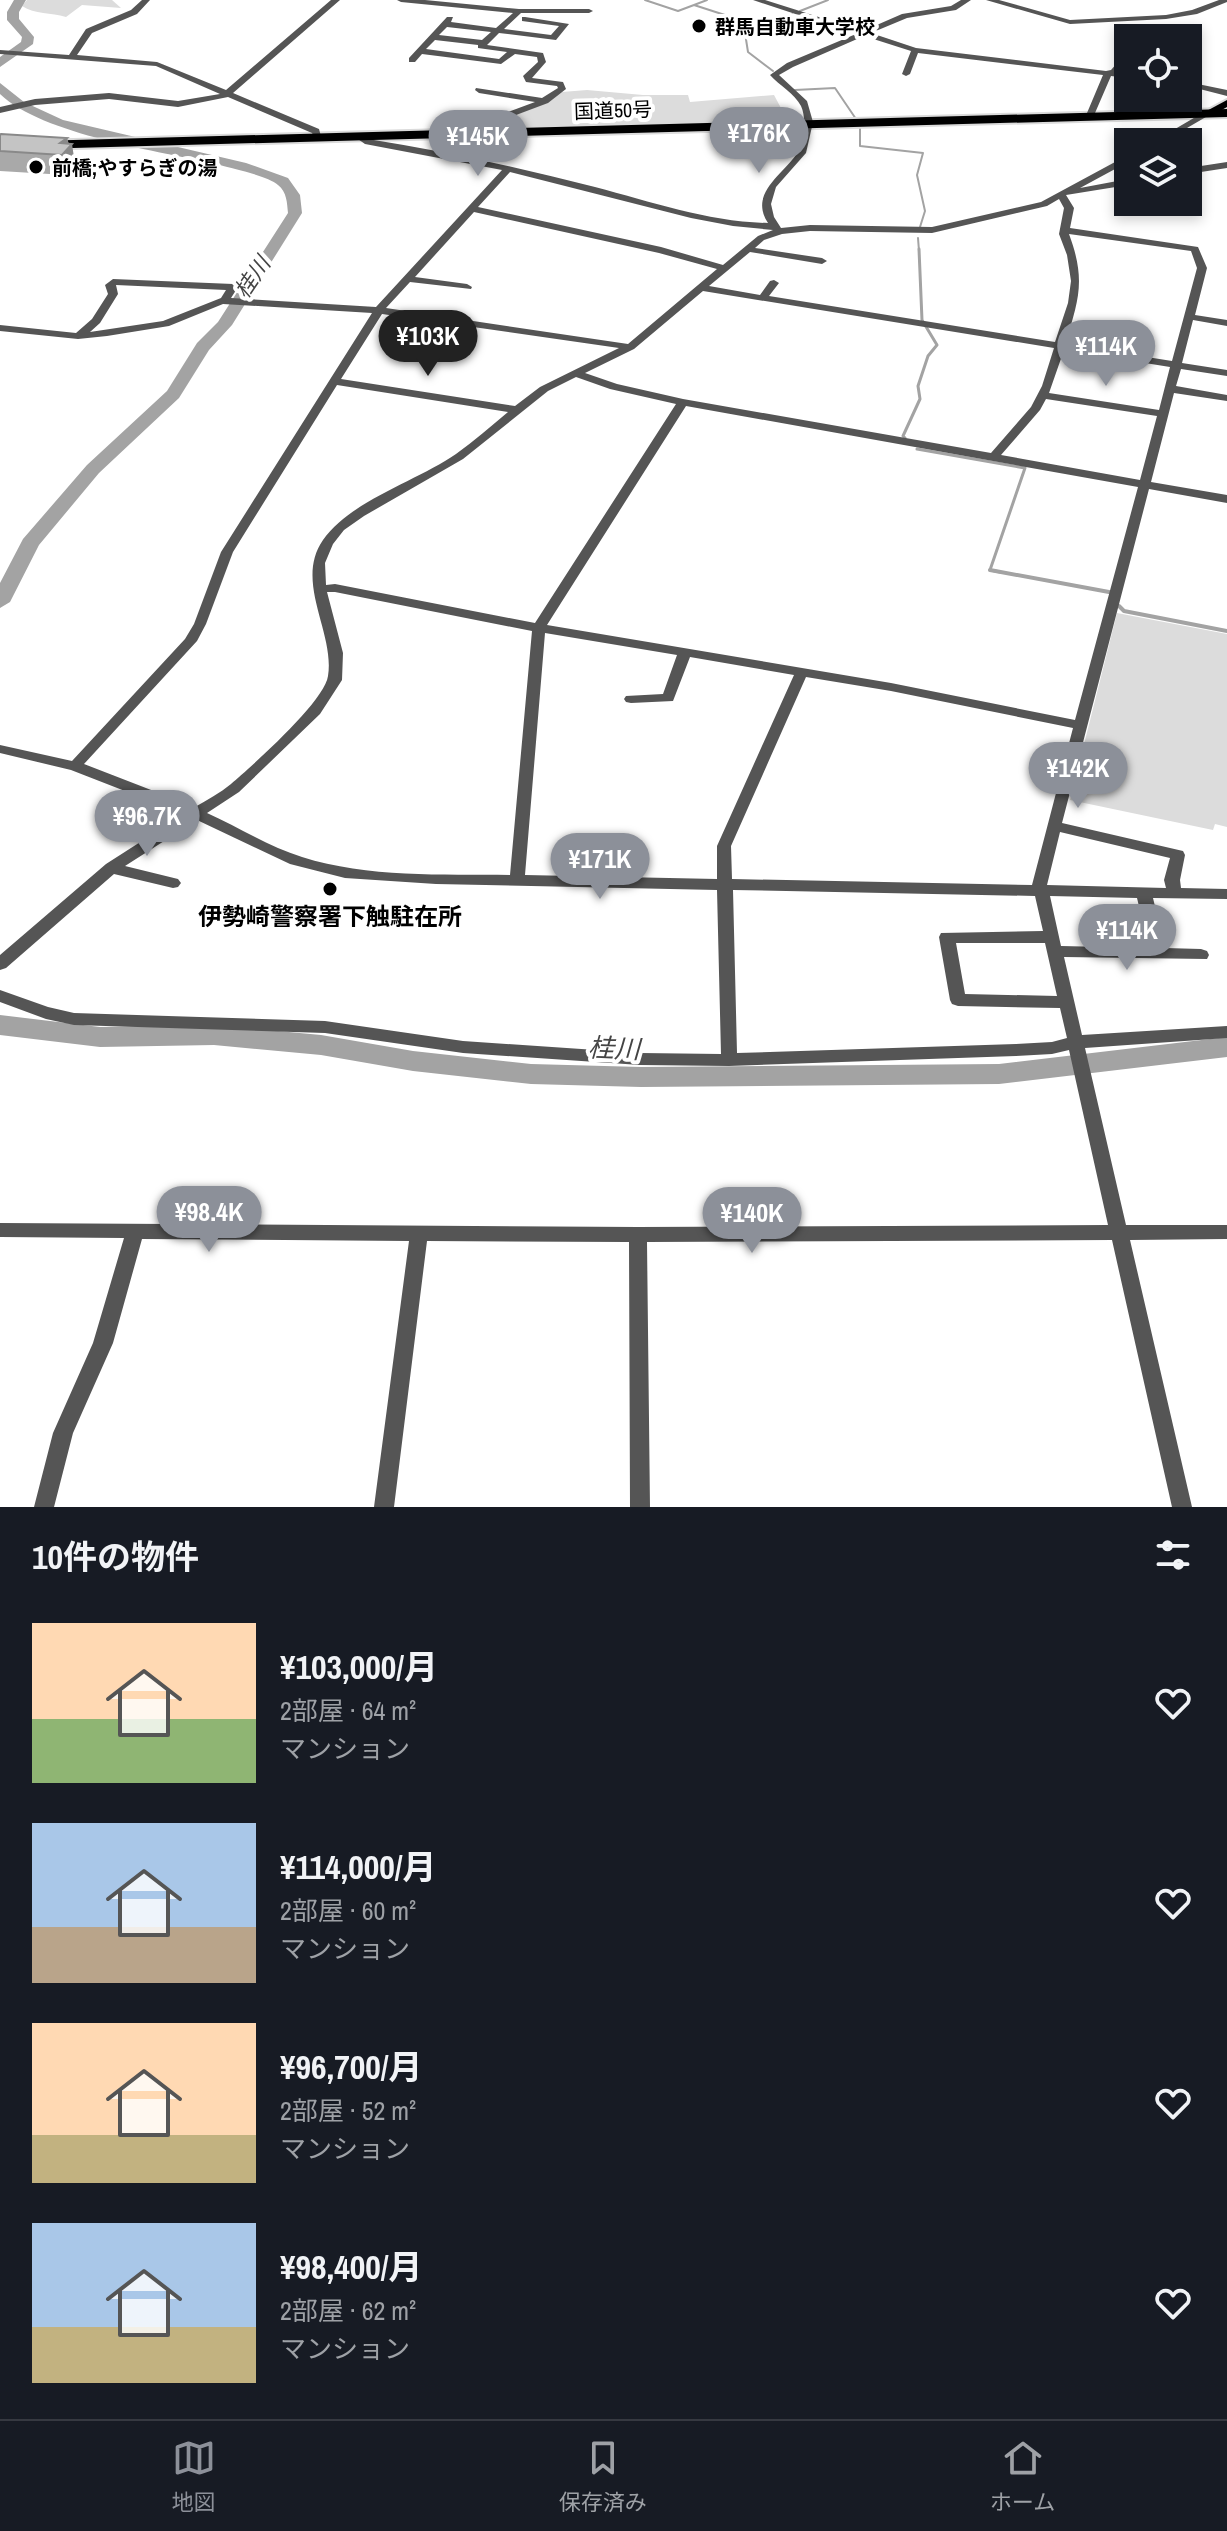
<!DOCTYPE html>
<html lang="ja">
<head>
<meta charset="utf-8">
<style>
  :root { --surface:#171b24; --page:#242831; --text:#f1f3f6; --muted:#9ea1a6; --line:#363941; --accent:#8c9099 }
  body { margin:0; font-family:"Archivo Narrow","Noto Sans JP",sans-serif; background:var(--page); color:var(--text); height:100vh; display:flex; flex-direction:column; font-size:30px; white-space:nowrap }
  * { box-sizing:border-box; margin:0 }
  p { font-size:26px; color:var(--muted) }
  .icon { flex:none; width:44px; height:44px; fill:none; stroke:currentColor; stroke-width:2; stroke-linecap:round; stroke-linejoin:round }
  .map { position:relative; height:1507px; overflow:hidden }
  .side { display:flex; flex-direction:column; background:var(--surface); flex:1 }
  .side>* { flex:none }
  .controls { position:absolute; left:1114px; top:24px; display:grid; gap:16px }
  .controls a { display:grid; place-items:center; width:88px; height:88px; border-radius:0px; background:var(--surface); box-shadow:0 4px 12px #0003; font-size:40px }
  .price { position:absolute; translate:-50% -68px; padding:0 18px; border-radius:28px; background:var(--accent); color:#fff; font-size:26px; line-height:52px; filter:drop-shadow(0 2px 4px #0008) }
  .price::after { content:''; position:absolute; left:50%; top:48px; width:24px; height:18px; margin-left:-12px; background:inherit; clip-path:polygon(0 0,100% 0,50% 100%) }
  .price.current { background:#222; color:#fff }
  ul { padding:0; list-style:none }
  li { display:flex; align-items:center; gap:24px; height:200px; padding:0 32px }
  li span { display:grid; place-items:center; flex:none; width:224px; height:160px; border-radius:0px; color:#555 }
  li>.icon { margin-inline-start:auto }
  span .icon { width:96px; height:96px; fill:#fffc; stroke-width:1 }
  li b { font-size:34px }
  h2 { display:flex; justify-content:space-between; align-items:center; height:96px; padding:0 32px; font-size:34px }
  .dock { display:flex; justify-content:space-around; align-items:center; height:112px; border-top:2px solid var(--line); background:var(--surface); font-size:22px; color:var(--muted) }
  .dock a { display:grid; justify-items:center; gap:4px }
  .dock .current { color:var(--accent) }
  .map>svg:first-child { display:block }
</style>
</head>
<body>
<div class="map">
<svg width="1227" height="1507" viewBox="0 0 1227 1507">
  <rect width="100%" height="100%" fill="#fff"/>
  <path fill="#dcdcdc" d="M27 0H112L121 8 82 5 66 17C51 12 35 15 22 6Z
    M587 90 643 95H688L690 102 774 95 789 123 467 131 562 92Z
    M1117 613 1227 634V827L1215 824 1213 830 1070 800Z"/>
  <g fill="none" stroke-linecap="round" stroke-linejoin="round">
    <path stroke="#a3a3a3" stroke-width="2" d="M645 0 678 11 694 5
      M707 0 694 5 762 27
      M800 11 828 0
      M773 71 748 52 745 33 792 14
      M795 90 835 88 856 119
      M860 128V146L923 153 917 175 925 211 920 227
      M918 238 919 251"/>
    <path stroke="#a3a3a3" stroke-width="3" d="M905 438 903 436 920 399 918 386 928 356 937 345 922 320 919 249
      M917 449 1025 468 990 570 1000 572"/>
    <path stroke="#a3a3a3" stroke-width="4" d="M990 570 1109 592
      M1119 606 1124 611 1227 631"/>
    <path fill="#a3a3a3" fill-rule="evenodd" d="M14 0H26L19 12V19L34 37 33 44 0 67V57L21 42 22 37 7 20V12Z
      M0 83 24 102 63 120 246 163 288 178 300 195 302 213 232 325 209 350 179 398 99 473 39 545 10 602 0 608V583L23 539 87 465 167 391 197 343 218 322 288 213C287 203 287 192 278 185 268 176 234 169 220 165 160 151 43 135 0 94Z
      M0 1015 100 1027 214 1025 321 1035 413 1051 531 1064 641 1067 999 1064 1227 1037V1057L999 1084 641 1087 531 1084 413 1071 321 1055 214 1045 100 1047 0 1035Z"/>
    <defs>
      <path id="major" d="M1227 100V107L1211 116 1201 114Z"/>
      <path id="highway" d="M1227 109V117L0 150V142Z"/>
    </defs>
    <use href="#major" stroke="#dbdbdb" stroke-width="4"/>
    <use href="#highway" stroke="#dbdbdb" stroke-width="4"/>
    <path fill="#555" fill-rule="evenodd" d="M142 0H150L137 14 92 33 77 55 157 62 226 90 331 0H340L233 93 319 129 322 140H316L312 133 228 97 178 107 109 99 35 105 0 113V107L35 99 109 93 178 101 220 94 156 66 0 54V50L69 55 86 29 131 10Z
      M397 0H425L519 9H589L593 11 589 13H521L504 29 551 35 559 26 522 21V17H525L569 24 556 40 499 33 487 45 543 53 546 62 532 78 563 82 566 89 548 103 457 137 454 136V132L535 102 479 93 475 90 476 88 542 98 558 88 557 86 526 82 523 76 538 62 537 57 515 54 501 64 422 54 415 62H409V58L447 17H453L451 22 496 28 513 13 401 2ZM447 27 491 32 482 40 439 35ZM435 40 478 45V48L507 52 499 59 426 49Z
      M753 0H765L863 31 902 14 951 6 961 0H971L956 10 907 18 871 33 916 48 1106 71 1111 70 1118 62 1124 42 1128 40 1126 63 1118 72 1128 74V78L1111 76 1095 113 1097 117 1093 120 1087 113 1103 75 918 53 910 74 906 76 902 74 911 51 864 36 793 67 779 75 807 101 813 122 806 153 776 187 771 204 774 217 781 228 810 225 932 227 1041 202 1128 155V162L1080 188 1128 179V185L1066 195 1074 208 1070 228 1198 247 1207 268 1195 315 1227 320V326L1193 320 1182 363 1227 370V376L1181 369 1176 386 1227 395V401L1174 393 1151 482 1227 495V503L1149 489 1062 823 1183 851 1185 855 1180 880 1181 888 1227 889V899L1153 898 1165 948 1201 949 1207 951 1209 955 1207 959 1064 957 1082 1035 1227 1026V1038L1085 1048 1126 1225H1227V1239L1130 1240 1192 1507H1172L1112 1240 647 1242 650 1507H630L629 1242 427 1241 394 1507H374L409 1241 142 1239 113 1343 73 1433 54 1507H34L53 1433 93 1343 124 1238 0 1237V1223L638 1227 1108 1225 1069 1050 1052 1054 1016 1056 729 1066 640 1065 463 1053 325 1033 74 1025 46 1019 0 1002V990L48 1007 74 1013 325 1021 463 1041 640 1053 721 1054 717 890 436 884 345 878 290 864 197 820 125 866 178 879 181 883 178 887 173 888 114 874 6 968 0 970V955L106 864 184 814 71 770 0 753V745L72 761 185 639 194 624 221 552 372 313 223 304 169 326 107 336 78 339 0 331V325L76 333 92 319 108 294 105 285 113 279 233 284 238 287 231 298 376 307 502 170 365 144 355 137 359 134 368 139C444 151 520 168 595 187 652 202 709 222 768 223 749 194 781 176 796 155 804 143 807 119 801 106 795 94 779 85 770 75L787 63 856 34ZM510 172 691 218 733 226 773 230 758 236 723 265 661 247 478 207ZM1059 199 1064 208 1059 234 1067 255 1071 281 1068 303 1055 342 769 296 779 283 774 280 770 281 760 295 709 286 750 252 822 264 827 261 822 258 755 248 764 240 782 234 810 231 932 233 1047 206ZM474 212 659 253 717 269 628 344 386 308 410 282 471 289 472 287 467 284 415 277ZM1069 234 1191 251 1197 268 1172 361 1065 344C1079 299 1086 280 1069 234ZM116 285 226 290 221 298 163 321 90 332 100 323 118 294ZM703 291 1054 348 1042 386 1031 407 991 453 683 399 617 384 585 373 634 349ZM382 314 619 348 540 387 515 406 341 379ZM1064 350 1170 367 1159 410 1049 393ZM576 377 610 389 676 404 535 623 335 584 326 585 325 563 333 544 344 530 364 516 463 459 548 391ZM337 385 508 412C491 426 474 441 456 454 417 481 350 501 323 540 294 582 335 632 328 676 325 701 252 766 231 784 220 793 207 800 195 807L84 764 197 641 206 624 233 552ZM1046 399 1157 416 1140 480 1001 455 1040 410ZM686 406 1138 487 1075 720 891 683 547 625ZM327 592H335L532 631 510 875C442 874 368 878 302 857 270 847 238 827 207 813L239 792 320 714 342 680 343 653ZM545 633 677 655 663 694 626 696 624 699 626 702 631 703 673 701 690 657 794 675 717 846V879L525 875ZM806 677 891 691 1073 728 1032 885 732 879 731 846ZM1060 832 1170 858 1164 880 1166 888 1047 885ZM733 890 1035 896 1043 931 941 933 939 937 950 1000 952 1004 958 1006 1060 1008 1067 1038 1052 1042 1016 1044 737 1053ZM1050 896 1137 898 1149 948 1061 946ZM956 943H1045L1057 996 965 994Z
      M986 0H999L1070 20 1166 15 1192 10 1219 0H1227V2L1197 14 1166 19 1070 24Z
      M1188 82 1227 90V96L1188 86Z
      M1204 112 1211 114 1163 142H1153Z
      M1227 162V168L1188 174V168Z"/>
    <use href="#major" fill="#000" fill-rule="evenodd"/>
    <use href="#highway" fill="#000" fill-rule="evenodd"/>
  </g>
  <path fill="#a9a9a9" d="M0 135 67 138 75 164 66 175 0 171Z"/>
  <path fill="#898989" d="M67 138 69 146 72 144 75 164 66 175 60 143Z"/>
  <path fill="#c4c4c4" stroke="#898989" stroke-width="2" d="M1 134 67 138 60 143 72 144 62 155 0 151V135Z"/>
  <g fill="#000" stroke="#fff" stroke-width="3">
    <circle cx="699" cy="26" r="8"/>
    <circle cx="36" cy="167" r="8"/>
    <circle cx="330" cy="889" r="8"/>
  </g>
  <g text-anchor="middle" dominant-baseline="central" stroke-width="8" stroke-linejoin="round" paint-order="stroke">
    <g font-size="20" font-weight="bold" fill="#000" stroke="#fff" text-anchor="start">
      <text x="715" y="26">群馬自動車大学校</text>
      <text x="52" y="167">前橋;やすらぎの湯</text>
    </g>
    <g font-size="20" fill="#000" stroke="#fff">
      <text transform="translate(613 110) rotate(-2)">国道50号</text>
    </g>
    <g font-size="22" font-style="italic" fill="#444" stroke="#fff">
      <text transform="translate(252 277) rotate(-56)">桂川</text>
    </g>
    <g font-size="24" font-weight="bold" fill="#000" stroke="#fff">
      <text x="330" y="916">伊勢崎警察署下触駐在所</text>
    </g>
    <g font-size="26" font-style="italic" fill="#444" stroke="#fff">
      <text transform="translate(614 1048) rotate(2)">桂川</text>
    </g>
  </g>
</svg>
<div class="controls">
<a><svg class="icon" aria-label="locate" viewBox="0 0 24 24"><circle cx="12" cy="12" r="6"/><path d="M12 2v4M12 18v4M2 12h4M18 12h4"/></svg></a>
<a><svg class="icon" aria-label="layers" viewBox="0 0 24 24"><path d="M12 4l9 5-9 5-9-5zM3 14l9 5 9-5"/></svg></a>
</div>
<b class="price" style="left:759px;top:175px">¥176K</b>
<b class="price" style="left:478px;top:178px">¥145K</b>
<b class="price current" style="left:428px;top:378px">¥103K</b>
<b class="price" style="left:1106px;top:388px">¥114K</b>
<b class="price" style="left:1078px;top:810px">¥142K</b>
<b class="price" style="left:147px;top:858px">¥96.7K</b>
<b class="price" style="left:600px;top:901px">¥171K</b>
<b class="price" style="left:1127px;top:972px">¥114K</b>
<b class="price" style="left:209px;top:1254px">¥98.4K</b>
<b class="price" style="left:752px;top:1255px">¥140K</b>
</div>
<section class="side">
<h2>10件の物件<svg class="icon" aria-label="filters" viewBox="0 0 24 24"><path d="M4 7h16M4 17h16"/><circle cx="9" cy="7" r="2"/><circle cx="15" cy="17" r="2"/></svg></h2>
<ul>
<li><span style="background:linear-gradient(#ffd9b3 60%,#8fb573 0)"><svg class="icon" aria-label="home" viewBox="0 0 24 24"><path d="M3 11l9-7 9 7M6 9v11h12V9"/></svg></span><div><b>¥103,000/月</b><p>2部屋 · 64 m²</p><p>マンション</p></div><svg class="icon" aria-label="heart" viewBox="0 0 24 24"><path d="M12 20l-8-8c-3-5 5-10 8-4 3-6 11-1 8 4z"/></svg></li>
<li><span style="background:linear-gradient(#a9c7e8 65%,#b9a48a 0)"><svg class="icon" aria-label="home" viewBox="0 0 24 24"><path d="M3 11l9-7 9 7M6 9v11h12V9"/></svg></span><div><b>¥114,000/月</b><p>2部屋 · 60 m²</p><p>マンション</p></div><svg class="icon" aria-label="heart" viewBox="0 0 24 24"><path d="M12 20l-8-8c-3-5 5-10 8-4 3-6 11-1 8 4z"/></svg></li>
<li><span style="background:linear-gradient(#ffd9b3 70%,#c2b280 0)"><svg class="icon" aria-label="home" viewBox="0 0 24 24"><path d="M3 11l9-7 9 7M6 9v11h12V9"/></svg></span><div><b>¥96,700/月</b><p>2部屋 · 52 m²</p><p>マンション</p></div><svg class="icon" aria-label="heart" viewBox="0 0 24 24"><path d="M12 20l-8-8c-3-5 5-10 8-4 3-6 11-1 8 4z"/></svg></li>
<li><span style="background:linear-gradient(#a9c7e8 65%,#c2b280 0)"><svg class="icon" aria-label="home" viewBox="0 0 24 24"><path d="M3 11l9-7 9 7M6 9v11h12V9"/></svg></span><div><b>¥98,400/月</b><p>2部屋 · 62 m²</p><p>マンション</p></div><svg class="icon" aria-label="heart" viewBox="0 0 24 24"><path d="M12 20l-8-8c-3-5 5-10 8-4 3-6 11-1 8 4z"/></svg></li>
</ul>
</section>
<nav class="dock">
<a class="current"><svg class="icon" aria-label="map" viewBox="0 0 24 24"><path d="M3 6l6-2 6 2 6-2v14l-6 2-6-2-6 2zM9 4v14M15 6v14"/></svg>地図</a>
<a><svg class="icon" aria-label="saved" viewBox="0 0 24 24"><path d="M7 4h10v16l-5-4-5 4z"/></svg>保存済み</a>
<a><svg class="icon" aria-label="home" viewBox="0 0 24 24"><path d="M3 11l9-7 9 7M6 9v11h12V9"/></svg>ホーム</a>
</nav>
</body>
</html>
